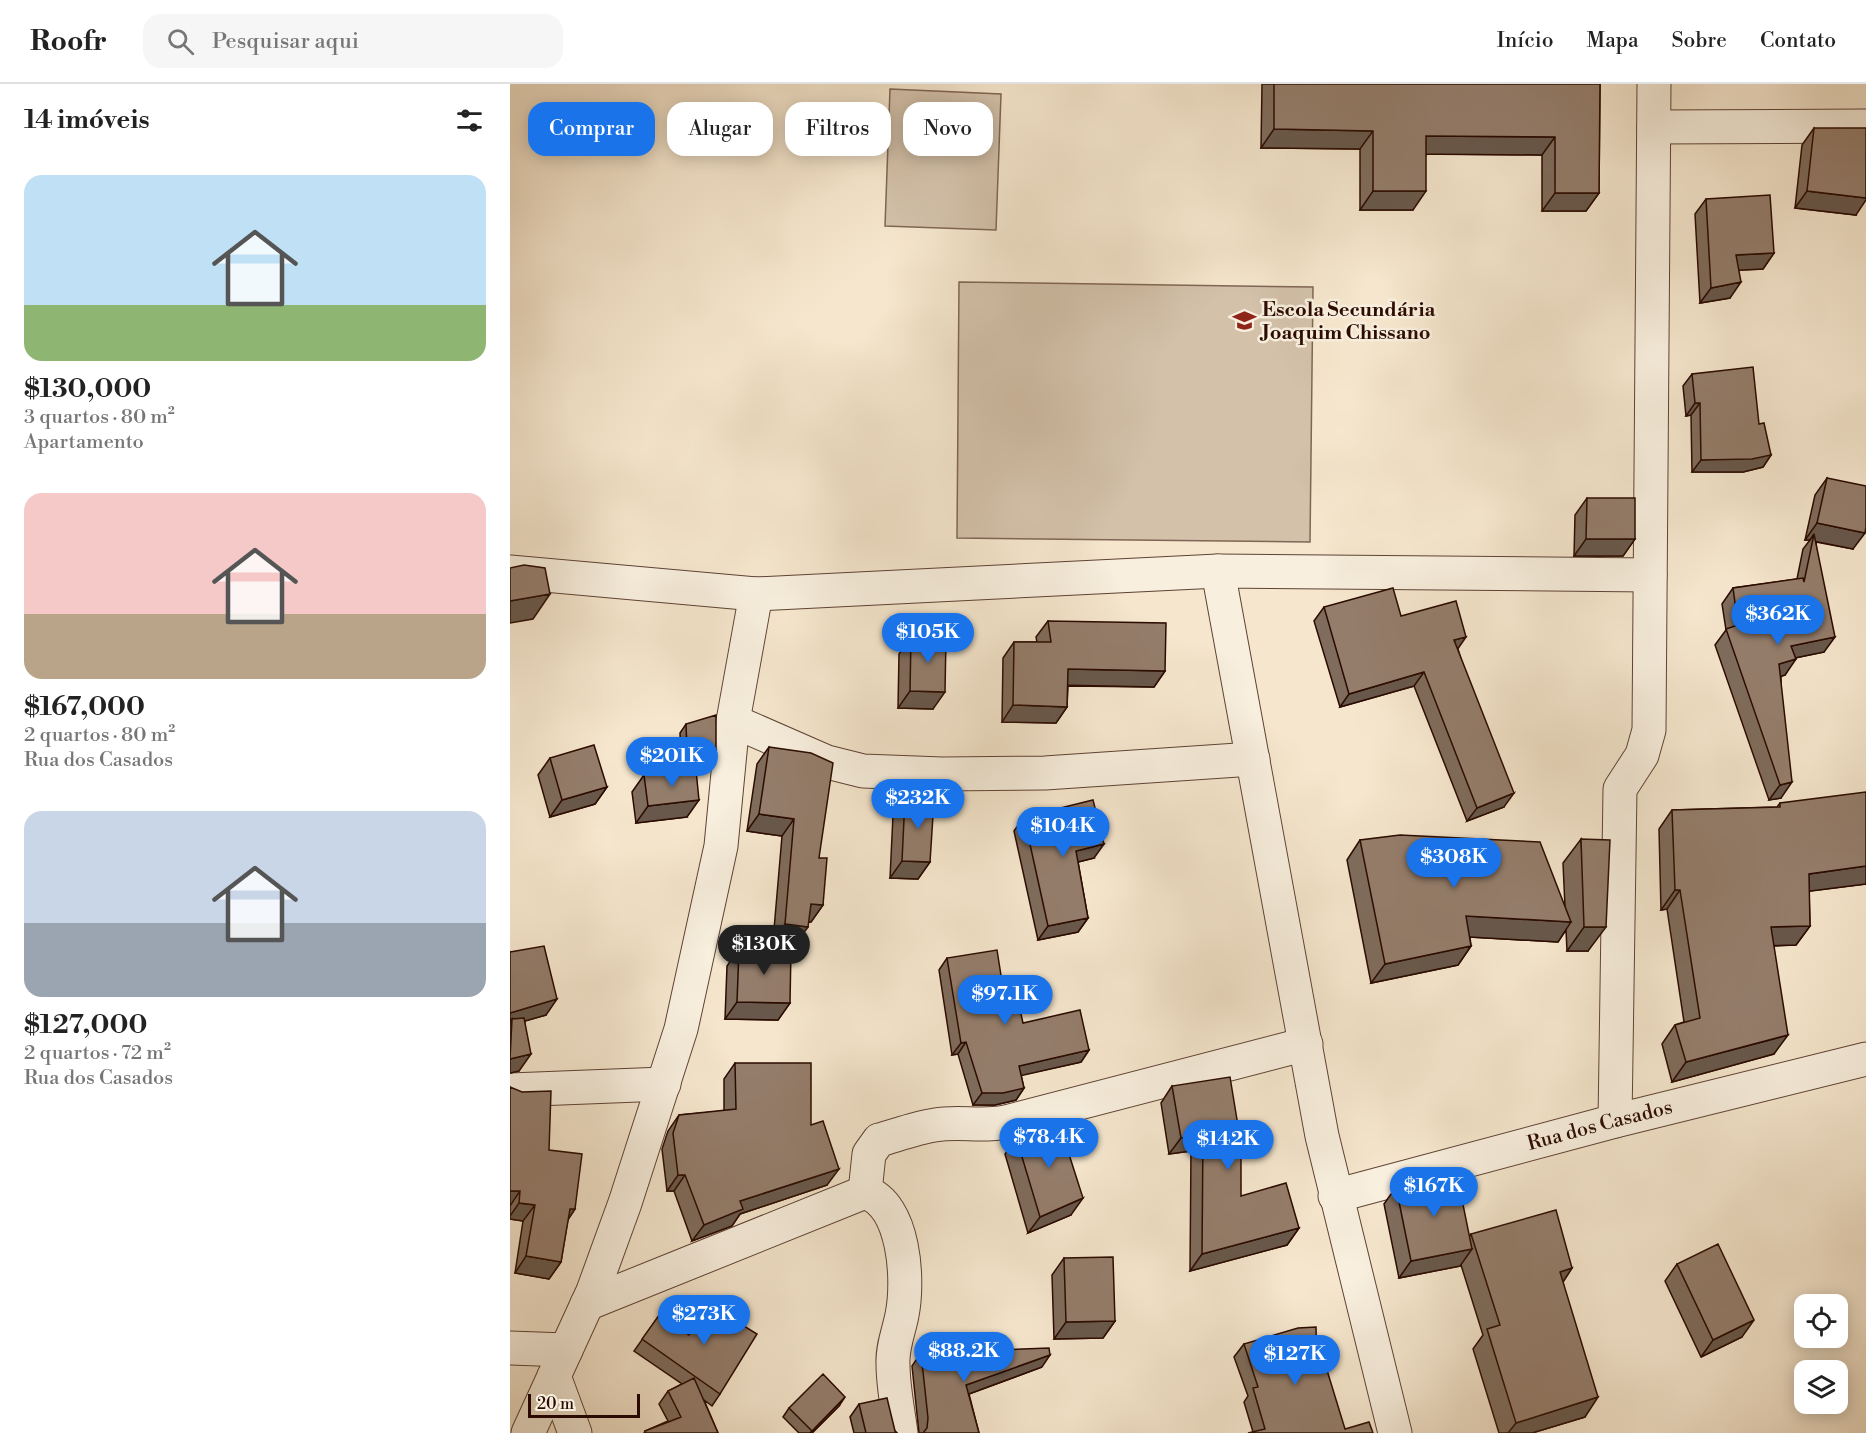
<!DOCTYPE html>
<html lang="pt">
<head>
<meta charset="utf-8">
<style>
  :root { --surface:#fff; --page:#f6f6f6; --text:#222; --muted:#767676; --line:#e0e0e0; --accent:#1a73e8 }
  body { margin:0; font-family:"Libre Bodoni",serif; background:var(--page); color:var(--text); height:100vh; display:flex; flex-direction:column; font-size:22px; white-space:nowrap }
  * { box-sizing:border-box; margin:0 }
  p { font-size:20px; color:var(--muted) }
  .icon { flex:none; width:33px; height:33px; fill:none; stroke:currentColor; stroke-width:2; stroke-linecap:round; stroke-linejoin:round }
  .map { position:relative; flex:1; overflow:hidden }
  .details { display:flex; flex-direction:column; background:var(--surface); width:510px }
  .details>* { flex:none }
  .top-card { position:absolute; left:18px; top:18px; width:570px; height:54px; display:flex; gap:12px }
  .controls { position:absolute; left:1284px; top:1210px; display:grid; gap:12px }
  .controls a { display:grid; place-items:center; width:54px; height:54px; border-radius:12px; background:var(--surface); box-shadow:0 3px 15px #0003; font-size:30px }
  .scale { position:absolute; left:18px; bottom:15px; width:112px; box-sizing:border-box; padding-left:6px; border:3px solid #2b0b01; border-top:0; font-size:16px; line-height:21px; white-space:nowrap; color:#2b0b01; -webkit-text-stroke:4px #f8efde; paint-order:stroke }
  .price { position:absolute; translate:-50% -51px; padding:0 14px; border-radius:21px; background:var(--accent); color:#fff; font-size:20px; line-height:39px; filter:drop-shadow(0 2px 3px #0008) }
  .price::after { content:''; position:absolute; left:50%; top:36px; width:18px; height:14px; margin-left:-9px; background:inherit; clip-path:polygon(0 0,100% 0,50% 100%) }
  .price.selected { background:#222; color:#fff }
  ul { padding:0; list-style:none }
  li { display:grid; align-content:center; gap:12px; height:318px; padding:0 24px }
  li span { display:grid; place-items:center; height:186px; border-radius:18px; color:#555 }
  li>.icon { margin-inline-start:auto }
  span .icon { width:108px; height:108px; fill:#fffc; stroke-width:1 }
  li b { font-size:26px }
  h2 { display:flex; justify-content:space-between; align-items:center; height:72px; padding:0 24px; font-size:26px }
  .pill { padding:0 21px; border-radius:18px; background:var(--surface); box-shadow:0 3px 15px #0003; font-size:21px; line-height:54px }
  .pill.selected { background:var(--accent); color:#fff }
  header { display:flex; align-items:center; gap:36px; box-sizing:border-box; height:84px; padding:0 30px; background:var(--surface); border-bottom:2px solid var(--line) }
  header strong { font-size:28px }
  nav { display:flex; gap:33px; margin-inline-start:auto; font-size:21px }
  .search { width:420px; height:54px; background:var(--page); display:flex; align-items:center; gap:15px; box-sizing:border-box; padding:0 21px; border-radius:18px; color:var(--muted); font-size:22px }
  main { display:flex; flex:1; min-height:0 }
  .map>svg:first-child { display:block }
</style>
</head>
<body>
<header>
<strong>Roofr</strong>
<div class="search"><svg class="icon" aria-label="search" viewBox="0 0 24 24"><circle cx="10" cy="10" r="6"/><path d="M15 15l6 6"/></svg>Pesquisar aqui</div>
<nav><a>Início</a><a>Mapa</a><a>Sobre</a><a>Contato</a></nav>
</header>
<main>
<section class="details">
<h2>14 imóveis<svg class="icon" aria-label="filters" viewBox="0 0 24 24"><path d="M4 7h16M4 17h16"/><circle cx="9" cy="7" r="2"/><circle cx="15" cy="17" r="2"/></svg></h2>
<ul>
<li><span style="background:linear-gradient(#bfe0f5 70%,#8fb573 0)"><svg class="icon" aria-label="home" viewBox="0 0 24 24"><path d="M3 11l9-7 9 7M6 9v11h12V9"/></svg></span><div><b>$130,000</b><p>3 quartos · 80 m²</p><p>Apartamento</p></div></li>
<li><span style="background:linear-gradient(#f6c9c9 65%,#b9a48a 0)"><svg class="icon" aria-label="home" viewBox="0 0 24 24"><path d="M3 11l9-7 9 7M6 9v11h12V9"/></svg></span><div><b>$167,000</b><p>2 quartos · 80 m²</p><p>Rua dos Casados</p></div></li>
<li><span style="background:linear-gradient(#c9d6e8 60%,#9aa5b1 0)"><svg class="icon" aria-label="home" viewBox="0 0 24 24"><path d="M3 11l9-7 9 7M6 9v11h12V9"/></svg></span><div><b>$127,000</b><p>2 quartos · 72 m²</p><p>Rua dos Casados</p></div></li>
</ul>
</section>
<div class="map">
<svg width="1356" height="1349" viewBox="0 0 1356 1349">
  <rect width="100%" height="100%" fill="#f5e6cd"/>
  <filter id="stains"><feTurbulence type="fractalNoise" baseFrequency=".00333" numOctaves="4"/><feColorMatrix values="0 0 0 0 .2 0 0 0 0 .09 0 0 0 0 .02 0 0 0 .5 -.17"/></filter>
  <radialGradient id="worn" r=".72"><stop offset=".6" stop-color="#630" stop-opacity="0"/><stop offset="1" stop-color="#630" stop-opacity=".3"/></radialGradient>
  <path fill="#d3c1aa" stroke="#7f6656" stroke-width="1.5" d="M380 5 491 10 486 146 375 142Z
    M449 198 803 203 800 458 447 454Z"/>
  <g fill="none" stroke-linecap="round" stroke-linejoin="round">
    <defs>
      <g id="street">
        <path d="M1144 43 1356 42"/>
        <path d="M708 487 812 1052 885 1349"/>
        <path d="M0 488 246 510 708 487 1140 491"/>
        <path d="M223 637 317 678 353 687 432 690 535 689 743 675"/>
        <path d="M0 1006 154 1000"/>
        <path d="M1105 1037 1110 705 1132 671 1139 646 1144 0"/>
        <path d="M355 1108 359 1070 369 1056C387 1051 406 1044 425 1041 449 1037 472 1043 496 1038L796 960"/>
        <path id="s1" d="M825 1112 1105 1037 1356 975"/>
        <path d="M77 1220 355 1108C395 1121 399 1196 392 1231 389 1247 382 1263 383 1280 383 1303 388 1326 391 1349"/>
        <path d="M0 1264 56 1266"/>
        <path d="M44 1292 65 1349"/>
        <path d="M18 1349 83 1207 115 1119 171 945 211 762 223 637 246 510"/>
      </g>
    </defs>
    <use href="#street" stroke="#5e4234" stroke-width="35"/>
    <use href="#street" stroke="#f8efde" stroke-width="33"/>
  </g>
  <path fill="#7f6c5c" stroke="#2b0b01" stroke-width="1.5" d="M752 0H1090L1089 109 1076 127H1032V71L916 70 903 126H850V65L751 64Z
    M1304 44 1346 131 1285 124 1292 61Z
    M1196 115 1264 169 1253 185 1229 186 1220 214 1190 219 1185 130Z
    M1182 290 1249 340 1261 371 1253 383 1233 388H1182L1181 331 1176 332 1173 302Z
    M1317 394 1343 465 1306 458 1314 568 1285 574 1275 591 1271 592V714L1259 716 1205 561 1216 546 1212 520 1223 504 1287 495 1293 465 1300 456H1295L1305 411Z
    M1077 414 1125 455 1113 472H1064L1065 431Z
    M814 523 891 532 948 565 994 723 957 737 904 602 830 623 804 537Z
    M538 537 655 587 644 603 558 602 557 623 546 639 492 638 493 574 504 558H527L526 553Z
    M401 553 423 625 388 624 389 570Z
    M176 640 206 666 200 675H171L170 649Z
    M259 663 309 774 313 821 301 838H299L286 859 263 857 272 752 237 747 247 680Z
    M40 674 97 703 85 720 40 733 28 691Z
    M134 691 177 733 126 739 122 708Z
    M395 714 420 778 408 795 380 794 383 731Z
    M1270 719 1356 800 1299 807 1300 842 1286 861 1264 862V970L1162 998 1152 960 1165 941 1174 938 1157 825 1151 826 1149 745 1162 726 1267 723Z
    M514 733 584 774 568 778 578 834 568 848 528 856 504 747Z
    M1071 755 1078 867H1057L1056 846 1048 858 960 853 961 862 948 881 861 899 837 776 850 756 1055 823 1053 779Z
    M229 865 280 919 268 936 215 935 217 882Z
    M0 868 36 931 15 937 9 987 0 989Z
    M437 874 496 923 513 939 579 966 571 978 511 991 514 1004 506 1016 485 1021H463L448 970 442 971 429 886Z
    M225 979 301 1041 317 1101 230 1130 222 1142 182 1157 164 1107H157L152 1065 158 1047 169 1031 214 1027V995Z
    M662 1002 731 1112 789 1144 777 1161 680 1187 681 1067 659 1070 651 1019Z
    M0 1003 39 1066 65 1125 58 1135 51 1178 39 1195 5 1189 13 1137 0 1135Z
    M506 1053 561 1131 518 1149 495 1070Z
    M886 1103 959 1153 961 1150 1062 1184 1053 1198 1075 1333 1022 1349H989L963 1265 973 1251 951 1181 950 1182 889 1194 874 1120Z
    M554 1174 605 1237 593 1254 544 1255 542 1191Z
    M1167 1180 1232 1253 1191 1273 1155 1197Z
    M198 1220 210 1310 202 1322 194 1316 208 1349H134L135 1347 158 1337 149 1320 158 1307 172 1300 124 1267 150 1230 178 1250Z
    M734 1260 807 1285 835 1345 743 1348 734 1318 738 1312 724 1273Z
    M411 1269 532 1283 459 1310 469 1349H409L402 1282Z
    M349 1320 385 1347 387 1349H344L340 1333Z
    M329 1322 302 1349H289L273 1333 279 1324Z"/>
  <path fill="#68584b" stroke="#2b0b01" stroke-width="1.5" d="M764 45 863 47 850 65 751 64Z
    M916 52 1045 53 1032 71 903 70Z
    M863 107H916L903 126H850Z
    M1297 107 1356 114V116L1346 131 1285 124Z
    M1045 109H1089L1076 127H1032Z
    M1264 169 1253 185 1215 187 1226 171Z
    M1231 198 1220 214 1190 219 1201 204Z
    M1185 319H1190L1181 331 1176 332Z
    M1261 371 1253 383 1233 388H1182L1191 376Z
    M1307 439 1355 449 1343 465 1303 457 1304 450 1300 456H1295Z
    M1076 455H1125L1113 472H1064Z
    M40 510 23 535 0 539V517Z
    M956 553 947 566 944 556Z
    M1325 553 1314 568 1270 577 1281 562Z
    M1286 575 1275 591 1259 596 1269 580Z
    M558 585 655 587 644 603 546 601Z
    M914 588 904 602 830 623 839 610Z
    M400 607 435 608 423 625 388 624Z
    M503 621 557 623 546 639 492 638Z
    M206 666 200 675H171L177 667Z
    M1282 698 1271 714 1259 716 1270 701Z
    M97 703 85 720 40 733 52 716Z
    M1004 709 994 723 957 737 967 724Z
    M189 716 177 733 126 739 138 722Z
    M249 730 284 735 272 752 237 747Z
    M594 760 584 774 556 781 566 767Z
    M392 777 420 778 408 795 380 794Z
    M1356 782V800L1285 809 1299 790Z
    M1165 806H1170L1157 825 1151 826Z
    M301 820 313 821 301 838 290 837Z
    M956 832 1061 838 1048 858 942 852Z
    M578 834 568 848 528 856 538 842Z
    M275 840 298 843 286 859 263 857Z
    M1300 842 1286 861 1248 862 1261 843Z
    M1074 843H1096L1078 867H1057Z
    M961 862 948 881 861 899 875 880Z
    M47 915 36 931 1 941 2 935 0 937V929Z
    M227 918 280 919 268 936 215 935Z
    M1278 951 1264 970 1162 998 1176 978Z
    M456 958 448 970 442 971 451 959Z
    M579 966 571 978 500 994 509 982Z
    M21 970 9 987 0 989V975Z
    M514 1004 506 1016 485 1021H463L472 1009Z
    M693 1050 681 1067 659 1070 671 1054Z
    M329 1085 317 1101 230 1130 222 1142 182 1157 194 1141 230 1117Z
    M168 1091H175L164 1107H157Z
    M0 1107H10L0 1122Z
    M573 1114 561 1131 518 1149 530 1133Z
    M9 1119 25 1121 13 1137 0 1135V1132Z
    M60 1125H65L54 1142Z
    M789 1144 777 1161 680 1187 692 1170Z
    M962 1165 950 1182 889 1194 901 1177Z
    M16 1172 51 1178 39 1195 5 1189Z
    M1062 1184 1049 1204 1050 1188Z
    M1244 1236 1232 1253 1191 1273 1203 1256Z
    M605 1237 593 1254 544 1255 556 1238Z
    M540 1271 532 1283 448 1314 456 1301Z
    M335 1313 329 1322 302 1349H300Z
    M1088 1313 1075 1333 1022 1349H998L1006 1339Z"/>
  <path fill="#947d6b" stroke="#2b0b01" stroke-width="1.5" d="M764 0H1090L1089 109H1045V53L916 52V107H863V47L764 45Z
    M1304 44H1356V114L1297 107Z
    M1260 111 1264 169 1226 171 1231 198 1201 204 1196 115Z
    M1243 283 1249 340 1254 339 1261 371 1242 375 1191 376 1190 319H1185L1182 290Z
    M1317 394 1356 402V443L1355 449 1307 439Z
    M1077 414H1125V455H1076Z
    M1304 450 1325 553 1281 562 1286 575 1269 580 1282 698 1270 701 1216 545 1228 541 1223 504 1293 494 1294 498Z
    M14 481 35 484 40 510 0 517V484Z
    M883 504 891 532 946 517 956 553 944 556 1004 709 967 724 914 588 839 610 814 523Z
    M538 537 656 539 655 587 558 585 557 623 503 621 504 558H541Z
    M401 553 436 554 435 608 400 607Z
    M206 631V666L177 667 176 640Z
    M84 661 97 703 52 716 40 674Z
    M259 663 301 669 323 679 309 774H317L313 821 301 820 298 843 275 840 284 735 249 730Z
    M186 686 189 716 138 722 134 691Z
    M1356 708V782L1299 790 1300 842 1261 843 1278 951 1176 978 1165 941 1190 934 1170 806H1165L1162 726 1270 723V719Z
    M395 714 424 716 420 778 392 777Z
    M583 716 594 760 566 767 578 834 538 842 514 733Z
    M890 751 1030 758 1061 838 956 832 961 862 875 880 850 756Z
    M1071 755 1100 756 1096 843H1074Z
    M34 862 47 915 0 929V868Z
    M229 865H281L280 919 227 918Z
    M487 866 496 923 509 921 513 939 570 926 579 966 509 982 514 1004 493 1009H472L456 958 451 959 437 874Z
    M14 934 21 970 0 975 2 935Z
    M225 979H301V1041L313 1037 329 1085 230 1117 233 1125 194 1141 175 1091H168L163 1049 169 1031 226 1025Z
    M720 993 731 1060V1112L776 1099 789 1144 692 1170 693 1050 671 1054 662 1002Z
    M0 1003 12 1008 41 1007 39 1066 72 1070 65 1125H60L51 1178 16 1172 25 1121 9 1119 10 1107H0Z
    M549 1039 573 1114 530 1133 506 1053Z
    M947 1091 962 1165 901 1177 886 1103Z
    M1046 1126 1062 1184 1050 1188 1088 1313 1006 1339 977 1245 990 1241 961 1150Z
    M1208 1160 1244 1236 1203 1256 1167 1180Z
    M603 1173 605 1237 556 1238 554 1174Z
    M198 1220 247 1250 210 1310 132 1255 150 1230 179 1251Z
    M806 1243 807 1285 816 1283 835 1345 859 1338 863 1349H738L755 1345 743 1304 748 1303 734 1260 788 1244Z
    M539 1264 540 1271 456 1301 469 1349H413L417 1344 418 1334 411 1269Z
    M313 1290 335 1313 302 1347 279 1324Z
    M184 1294 208 1349H136L135 1347 171 1333 158 1307Z
    M377 1314 385 1347 387 1349H356L349 1320Z"/>
  <defs>
    <symbol id="school-bare" viewBox="-9 -9 18 18"><path d="M0-5L7-2L0 1L-7-2ZM-4 1L0 2.5L4 1V4Q0 6-4 4Z" fill="#8f2418" stroke="#f8efde" stroke-width="2.5" paint-order="stroke"/></symbol>
  </defs>
  <g fill-rule="evenodd">
    <use href="#school-bare" x="718" y="220" width="33" height="33"/>
  </g>
  <g text-anchor="middle" dominant-baseline="central" stroke-width="5" stroke-linejoin="round" paint-order="stroke">
    <g font-size="20" font-weight="bold" fill="#2b0b01" stroke="#f8efde" text-anchor="start">
      <text x="752" y="226">Escola Secundária<tspan x="752" dy="23">Joaquim Chissano</tspan></text>
    </g>
    <g font-size="20" fill="#2b0b01" stroke="#f8efde">
      <text stroke="none"><textPath href="#s1" startOffset="274">Rua dos Casados</textPath></text>
    </g>
  </g>
  <rect width="100%" height="100%" filter="url(#stains)"/>
  <rect width="100%" height="100%" fill="url(#worn)"/>
</svg>
<div class="controls">
<a><svg class="icon" aria-label="locate" viewBox="0 0 24 24"><circle cx="12" cy="12" r="6"/><path d="M12 2v4M12 18v4M2 12h4M18 12h4"/></svg></a>
<a><svg class="icon" aria-label="layers" viewBox="0 0 24 24"><path d="M12 4l9 5-9 5-9-5zM3 14l9 5 9-5"/></svg></a>
</div>
<div class="scale">20 m</div>
<b class="price" style="left:1268px;top:562px">$362K</b>
<b class="price" style="left:418px;top:580px">$105K</b>
<b class="price" style="left:162px;top:704px">$201K</b>
<b class="price" style="left:408px;top:746px">$232K</b>
<b class="price" style="left:553px;top:774px">$104K</b>
<b class="price" style="left:944px;top:805px">$308K</b>
<b class="price selected" style="left:254px;top:892px">$130K</b>
<b class="price" style="left:495px;top:942px">$97.1K</b>
<b class="price" style="left:539px;top:1085px">$78.4K</b>
<b class="price" style="left:718px;top:1087px">$142K</b>
<b class="price" style="left:924px;top:1134px">$167K</b>
<b class="price" style="left:194px;top:1262px">$273K</b>
<b class="price" style="left:454px;top:1299px">$88.2K</b>
<b class="price" style="left:785px;top:1302px">$127K</b>
<div class="top-card">
<a class="pill selected">Comprar</a>
<a class="pill">Alugar</a>
<a class="pill">Filtros</a>
<a class="pill">Novo</a>
</div>
</div>
</main>
</body>
</html>
